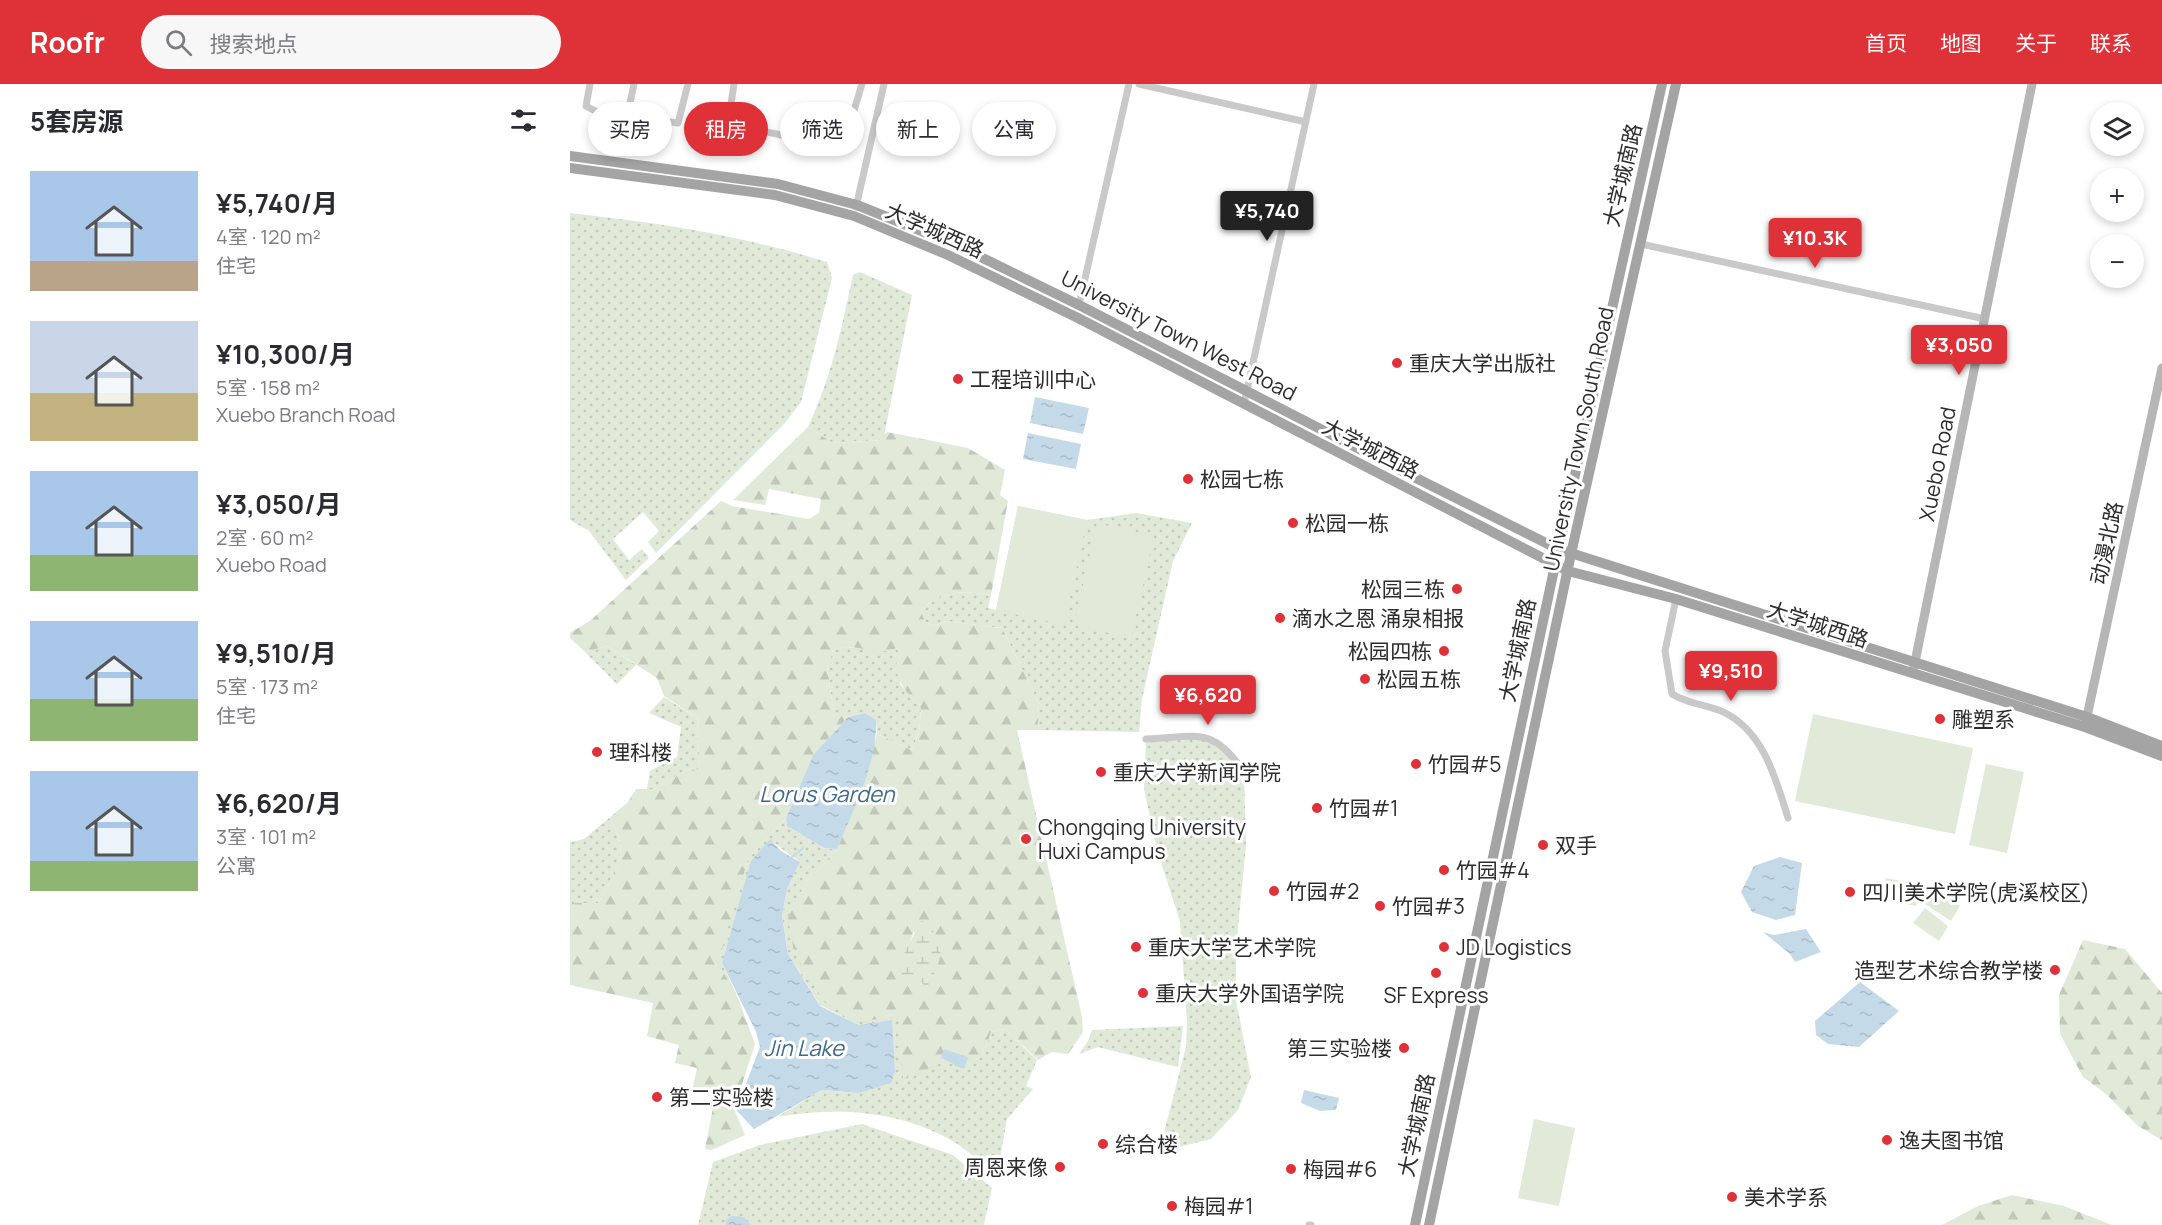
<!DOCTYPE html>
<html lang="zh">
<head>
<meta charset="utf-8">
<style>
  :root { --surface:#fff; --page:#f7f7f7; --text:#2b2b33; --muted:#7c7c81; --accent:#df3138 }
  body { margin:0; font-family:Manrope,"Noto Sans SC",sans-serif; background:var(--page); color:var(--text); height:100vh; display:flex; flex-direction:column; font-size:22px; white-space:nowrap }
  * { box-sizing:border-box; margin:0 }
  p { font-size:20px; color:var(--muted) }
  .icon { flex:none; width:33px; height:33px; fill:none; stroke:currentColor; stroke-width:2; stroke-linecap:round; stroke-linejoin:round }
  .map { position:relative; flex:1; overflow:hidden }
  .sheet { display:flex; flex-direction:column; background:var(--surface); width:570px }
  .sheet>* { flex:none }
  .hud { position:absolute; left:18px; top:18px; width:570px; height:54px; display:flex; gap:12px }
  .fabs { position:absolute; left:1520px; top:18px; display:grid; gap:12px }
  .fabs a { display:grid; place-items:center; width:54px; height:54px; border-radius:50%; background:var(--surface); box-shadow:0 3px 9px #0003; font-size:30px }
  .price { position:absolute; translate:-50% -51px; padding:0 14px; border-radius:6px; background:var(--accent); color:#fff; font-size:20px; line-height:39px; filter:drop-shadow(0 2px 3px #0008) }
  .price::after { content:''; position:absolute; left:50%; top:36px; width:18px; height:14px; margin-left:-9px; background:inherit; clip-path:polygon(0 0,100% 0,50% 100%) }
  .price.current { background:#222; color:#fff }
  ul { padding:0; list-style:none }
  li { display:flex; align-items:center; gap:18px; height:150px; padding:0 30px }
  li span { display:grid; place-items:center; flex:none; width:168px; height:120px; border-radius:0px; color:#555 }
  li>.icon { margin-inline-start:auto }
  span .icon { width:72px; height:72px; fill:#fffc; stroke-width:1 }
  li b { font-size:26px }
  h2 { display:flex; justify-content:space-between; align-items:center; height:72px; padding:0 30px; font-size:26px }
  .tag { padding:0 21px; border-radius:27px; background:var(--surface); box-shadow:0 3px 9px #0003; font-size:21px; line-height:54px }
  .tag.current { background:var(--accent); color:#fff }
  header { display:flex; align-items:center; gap:36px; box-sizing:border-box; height:84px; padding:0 30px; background:var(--accent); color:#fff }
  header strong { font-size:28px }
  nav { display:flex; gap:33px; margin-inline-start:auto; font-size:21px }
  .search { width:420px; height:54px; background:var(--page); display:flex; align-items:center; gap:15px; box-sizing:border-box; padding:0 21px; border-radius:33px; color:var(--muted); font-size:22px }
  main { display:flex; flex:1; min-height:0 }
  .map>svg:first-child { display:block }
</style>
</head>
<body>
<header>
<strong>Roofr</strong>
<div class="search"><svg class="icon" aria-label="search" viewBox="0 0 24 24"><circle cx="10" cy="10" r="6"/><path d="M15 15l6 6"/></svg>搜索地点</div>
<nav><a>首页</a><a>地图</a><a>关于</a><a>联系</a></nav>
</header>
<main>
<section class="sheet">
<h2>5套房源<svg class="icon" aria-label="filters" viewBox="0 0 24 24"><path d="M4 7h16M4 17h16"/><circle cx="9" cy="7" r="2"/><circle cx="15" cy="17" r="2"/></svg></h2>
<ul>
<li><span style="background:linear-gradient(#a9c7e8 75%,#b9a48a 0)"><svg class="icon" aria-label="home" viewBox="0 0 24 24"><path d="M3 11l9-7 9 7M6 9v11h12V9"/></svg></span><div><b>¥5,740/月</b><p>4室 · 120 m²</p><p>住宅</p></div></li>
<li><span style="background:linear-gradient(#c9d6e8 60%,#c2b280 0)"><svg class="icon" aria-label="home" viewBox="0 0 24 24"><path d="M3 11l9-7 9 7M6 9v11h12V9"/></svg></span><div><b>¥10,300/月</b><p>5室 · 158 m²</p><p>Xuebo Branch Road</p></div></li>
<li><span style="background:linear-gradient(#a9c7e8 70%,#8fb573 0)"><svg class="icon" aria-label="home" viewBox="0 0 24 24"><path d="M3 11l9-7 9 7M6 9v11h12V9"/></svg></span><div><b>¥3,050/月</b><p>2室 · 60 m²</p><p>Xuebo Road</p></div></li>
<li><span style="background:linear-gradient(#a9c7e8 65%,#8fb573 0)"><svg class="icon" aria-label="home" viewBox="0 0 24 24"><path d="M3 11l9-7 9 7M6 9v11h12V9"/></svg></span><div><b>¥9,510/月</b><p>5室 · 173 m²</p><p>住宅</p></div></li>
<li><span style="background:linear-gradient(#a9c7e8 75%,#8fb573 0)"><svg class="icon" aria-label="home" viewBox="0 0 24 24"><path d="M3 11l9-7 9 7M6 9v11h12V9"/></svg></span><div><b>¥6,620/月</b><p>3室 · 101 m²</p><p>公寓</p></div></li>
</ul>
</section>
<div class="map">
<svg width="1592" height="1141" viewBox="0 0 1592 1141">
  <defs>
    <pattern id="grass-dots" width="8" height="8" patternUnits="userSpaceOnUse" patternTransform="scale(1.5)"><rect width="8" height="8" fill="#e1e9d9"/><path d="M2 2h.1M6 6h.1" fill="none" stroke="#c1c8ba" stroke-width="1.8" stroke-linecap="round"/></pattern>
    <pattern id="forest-firs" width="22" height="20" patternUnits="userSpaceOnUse" patternTransform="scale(1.5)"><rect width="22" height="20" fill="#e1e9d9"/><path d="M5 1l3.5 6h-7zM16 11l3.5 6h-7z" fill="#c1c8ba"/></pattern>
    <pattern id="wetland-marsh" width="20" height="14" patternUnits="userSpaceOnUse" patternTransform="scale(1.5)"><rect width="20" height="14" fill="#e1e9d9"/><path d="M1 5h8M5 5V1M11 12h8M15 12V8" fill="none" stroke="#c1c8ba"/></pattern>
    <pattern id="water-ripples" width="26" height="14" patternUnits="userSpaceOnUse" patternTransform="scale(1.5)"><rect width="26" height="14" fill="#c5dae9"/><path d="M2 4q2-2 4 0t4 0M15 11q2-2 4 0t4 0" fill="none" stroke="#a9bbc8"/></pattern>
  </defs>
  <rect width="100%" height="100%" fill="#fff"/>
  <path fill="url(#grass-dots)" d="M0 129C90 139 170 151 257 178L262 194 231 318 215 339 86 469 78 458 89 447 73 428 43 455 59 476 72 465 79 474 56 496 19 447 0 436Z
    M290 188 342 211 314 352 310 356 263 359 238 343C262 291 271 247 283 191Z
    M448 422 517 436 566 429 622 439 603 477 572 615 569 648 468 646 469 620 432 544 376 537 364 542 355 538 351 527C372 506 392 506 421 511L418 524 426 526Z
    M37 562 66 581 47 600 15 568Z
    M275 563 291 564 301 569 329 564 330 600 351 624 349 648 342 666 307 650 306 637 295 629 278 633 264 630 257 582 264 566Z
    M94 613 129 635C123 658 134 666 126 688L116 686 84 705H77L80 687 107 673 111 643 79 629Z
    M643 654 674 688 676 762 666 864V916L681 993 668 1026 641 1055 589 1068 616 963 617 937 610 837 587 766 574 705 576 655Z
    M39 734C62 767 47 788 28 819H5L0 834V758L14 755Z
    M216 734 217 742 254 764 267 765 236 798 290 937 327 931 376 977 412 973 421 948 435 945 467 976 456 1002 463 1005 437 1035 430 1075 421 1086C407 1076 394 1063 379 1055 326 1026 266 1023 207 1033L252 1006 288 1009 289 941 250 921 218 870 212 832 217 805 230 778 200 756 152 879 168 914 147 879 178 775Z
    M613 942 608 983 528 963 509 970 518 957 522 946Z
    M292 1040 383 1071 422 1104 414 1141H128L143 1078 190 1061Z"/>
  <path fill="url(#forest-firs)" fill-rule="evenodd" d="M238 343 263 359 310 356 317 348 398 364 435 386 430 411 438 417 421 511C392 506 372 506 351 527L355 538 364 542 376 537 432 544 469 620 468 646H447L512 933 513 948 498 970 482 968 468 976 435 945 421 948 412 973 394 985 376 977 333 996 330 933 290 937 254 918 224 868 218 833 236 798 267 765 289 712 307 650 342 666 349 648 351 624C331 601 323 596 328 564L301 570 290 564 275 563 264 566 257 582 264 630 278 633 243 671 216 734 178 775 148 879 168 914 185 960 164 1025 175 1051 142 1066 135 1065 145 1013 122 1007 127 984 105 979 109 961 77 952 83 919 0 901V834L5 819H28C47 788 62 767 39 734L58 718 66 705H84L116 686 126 687C134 666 123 658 129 635L94 612 87 594 37 562 15 568 0 554V549L21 536 151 417 162 422 239 435 249 429 251 415 199 405 195 421 163 416ZM344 847 358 906 350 896 328 893Z
    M1513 856 1555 865 1592 909V1056L1568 1042 1536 1010 1513 993 1490 950 1489 911Z
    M1442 1111 1494 1122 1542 1141H1372L1408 1122Z"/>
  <path fill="url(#wetland-marsh)" d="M351 837 361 840 371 871 358 907 350 896 328 894V881Z"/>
  <path fill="#e1e9d9" d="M448 422 517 436 494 541 426 526Z
    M527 439 584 452 561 554 504 541Z
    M1243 630 1403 664 1385 750 1225 717Z
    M1416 680 1454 688 1437 769 1399 761Z
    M1316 794 1351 801 1346 822 1310 815Z
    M1366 804 1390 822 1381 837 1355 820Z
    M1355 824 1378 842 1369 857 1343 839Z
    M964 1035 1005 1044 989 1122 948 1114Z"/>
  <path fill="url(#water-ripples)" d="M465 313 519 324 513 350 460 339Z
    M458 349 511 360 506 385 453 375Z
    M295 629 306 636C308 679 283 726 267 765L254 764 217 742 216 734 243 671 278 633Z
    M200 755 211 767 230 778 217 805 212 832 218 870 250 922 289 941 322 936 325 988 321 999 288 1009 252 1006 184 1045 166 1026 190 963 186 948 152 879 181 777Z
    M1210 773 1232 779 1225 831 1206 836 1182 828 1171 808 1184 782Z
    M1236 845 1251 868 1225 878 1220 870 1193 848 1204 851Z
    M1290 898 1329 927 1289 963 1258 960 1246 951 1245 937Z
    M374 965 398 973 394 985 371 974Z
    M734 1006 769 1014 766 1026 750 1027 731 1019Z
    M162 1132 174 1133 181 1141H156V1136Z"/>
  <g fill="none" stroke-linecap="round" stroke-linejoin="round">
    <path stroke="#c5dae9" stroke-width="2" d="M222 773 233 764"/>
    <path stroke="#c9c9c9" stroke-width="7" d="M20 0 16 22 29 29 108 39 118 0
      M164 0 158 40 240 57H263L279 43 292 0
      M569 0 736 38
      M57 33 64 0
      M286 123 314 0
      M1071 160 1415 235
      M509 221 559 0
      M674 320 744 0
      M1106 515 1095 567 1102 610C1118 620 1134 620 1151 627 1193 645 1206 695 1218 734
      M576 655C626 653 642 641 674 688
      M739 1141H741"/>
    <path stroke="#b6b6b6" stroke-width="9" d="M1344 583 1462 0
      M1516 637 1592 284"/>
    <path stroke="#a4a4a4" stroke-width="10" d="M0 72 208 100 287 121 384 160 509 221 844 393 988 465 1517 633 1592 662
      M0 84 205 111 284 132 378 171 506 233 998 487 1106 515 1515 643 1592 672
      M845 1141 985 481 1092 0
      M859 1141 1001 470 1106 0"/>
  </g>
  <g fill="#df3138" stroke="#fff" stroke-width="2">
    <circle cx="827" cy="279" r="6"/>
    <circle cx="388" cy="295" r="6"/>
    <circle cx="618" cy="395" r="6"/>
    <circle cx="723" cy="439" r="6"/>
    <circle cx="887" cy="505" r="6"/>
    <circle cx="710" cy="534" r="6"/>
    <circle cx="874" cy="567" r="6"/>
    <circle cx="795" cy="595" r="6"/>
    <circle cx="1370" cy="635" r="6"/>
    <circle cx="27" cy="668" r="6"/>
    <circle cx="846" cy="680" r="6"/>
    <circle cx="531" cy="688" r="6"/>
    <circle cx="747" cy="724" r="6"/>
    <circle cx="456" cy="755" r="6"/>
    <circle cx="973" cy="761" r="6"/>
    <circle cx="874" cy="786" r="6"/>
    <circle cx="704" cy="807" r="6"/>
    <circle cx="1280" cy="808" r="6"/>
    <circle cx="810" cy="822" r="6"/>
    <circle cx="566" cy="863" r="6"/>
    <circle cx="874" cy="863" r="6"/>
    <circle cx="1485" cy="886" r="6"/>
    <circle cx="866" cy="889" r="6"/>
    <circle cx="573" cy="909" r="6"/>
    <circle cx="834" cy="964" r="6"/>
    <circle cx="87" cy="1013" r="6"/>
    <circle cx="1317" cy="1056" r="6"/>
    <circle cx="533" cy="1060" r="6"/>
    <circle cx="490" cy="1083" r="6"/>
    <circle cx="721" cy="1085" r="6"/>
    <circle cx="1162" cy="1113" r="6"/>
    <circle cx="602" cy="1122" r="6"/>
  </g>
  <g text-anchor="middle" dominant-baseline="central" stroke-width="6" stroke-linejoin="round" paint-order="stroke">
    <g font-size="21" fill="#2c2c2c" stroke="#fff">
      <text transform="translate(1052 91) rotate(-77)">大学城南路</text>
      <text transform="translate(365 146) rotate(24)">大学城西路</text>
      <text transform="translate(609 251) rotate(27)">University Town West Road</text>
      <text transform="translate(1008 355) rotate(-78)">University Town South Road</text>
      <text transform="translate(801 364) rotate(27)">大学城西路</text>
      <text transform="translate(1367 380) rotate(-79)">Xuebo Road</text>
      <text transform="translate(1536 459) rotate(-78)">动漫北路</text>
      <text transform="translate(1248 540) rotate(18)">大学城西路</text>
      <text transform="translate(947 566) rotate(-78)">大学城南路</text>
      <text transform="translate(846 1041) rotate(-78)">大学城南路</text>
    </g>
    <g font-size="21" fill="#2c2c2c" stroke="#fff" text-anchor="start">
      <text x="839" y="279">重庆大学出版社</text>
      <text x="400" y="295">工程培训中心</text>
      <text x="630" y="395">松园七栋</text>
      <text x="735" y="439">松园一栋</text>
      <text x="875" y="505" text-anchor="end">松园三栋</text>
      <text x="722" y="534">滴水之恩 涌泉相报</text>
      <text x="862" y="567" text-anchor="end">松园四栋</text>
      <text x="807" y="595">松园五栋</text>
      <text x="1382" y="635">雕塑系</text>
      <text x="39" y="668">理科楼</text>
      <text x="858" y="680">竹园#5</text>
      <text x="543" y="688">重庆大学新闻学院</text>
      <text x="759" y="724">竹园#1</text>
      <text x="468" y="743">Chongqing University<tspan x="468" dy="24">Huxi Campus</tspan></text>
      <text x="985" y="761">双手</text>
      <text x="886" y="786">竹园#4</text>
      <text x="716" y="807">竹园#2</text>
      <text x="1292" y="808">四川美术学院(虎溪校区)</text>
      <text x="822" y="822">竹园#3</text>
      <text x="578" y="863">重庆大学艺术学院</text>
      <text x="886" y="863">JD Logistics</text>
      <text x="1473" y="886" text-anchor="end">造型艺术综合教学楼</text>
      <text x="585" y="909">重庆大学外国语学院</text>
      <text x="866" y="911" text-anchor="middle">SF Express</text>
      <text x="822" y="964" text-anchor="end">第三实验楼</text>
      <text x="99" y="1013">第二实验楼</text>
      <text x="1329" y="1056">逸夫图书馆</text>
      <text x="545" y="1060">综合楼</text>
      <text x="478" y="1083" text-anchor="end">周恩来像</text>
      <text x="733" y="1085">梅园#6</text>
      <text x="1174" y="1113">美术学系</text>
      <text x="614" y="1122">梅园#1</text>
    </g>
    <g font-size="22" font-style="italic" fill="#3d6a8a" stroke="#fff">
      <text x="257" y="710">Lorus Garden</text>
      <text x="234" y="964">Jin Lake</text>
    </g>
  </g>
</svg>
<div class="fabs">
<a><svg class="icon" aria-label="layers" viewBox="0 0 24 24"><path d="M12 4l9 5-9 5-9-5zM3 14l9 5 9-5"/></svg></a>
<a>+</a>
<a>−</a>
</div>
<b class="price current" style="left:697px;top:158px">¥5,740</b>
<b class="price" style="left:1245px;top:185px">¥10.3K</b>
<b class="price" style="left:1389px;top:292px">¥3,050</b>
<b class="price" style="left:1161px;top:618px">¥9,510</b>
<b class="price" style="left:638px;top:642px">¥6,620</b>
<div class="hud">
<a class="tag">买房</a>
<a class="tag current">租房</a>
<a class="tag">筛选</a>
<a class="tag">新上</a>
<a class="tag">公寓</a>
</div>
</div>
</main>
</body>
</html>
